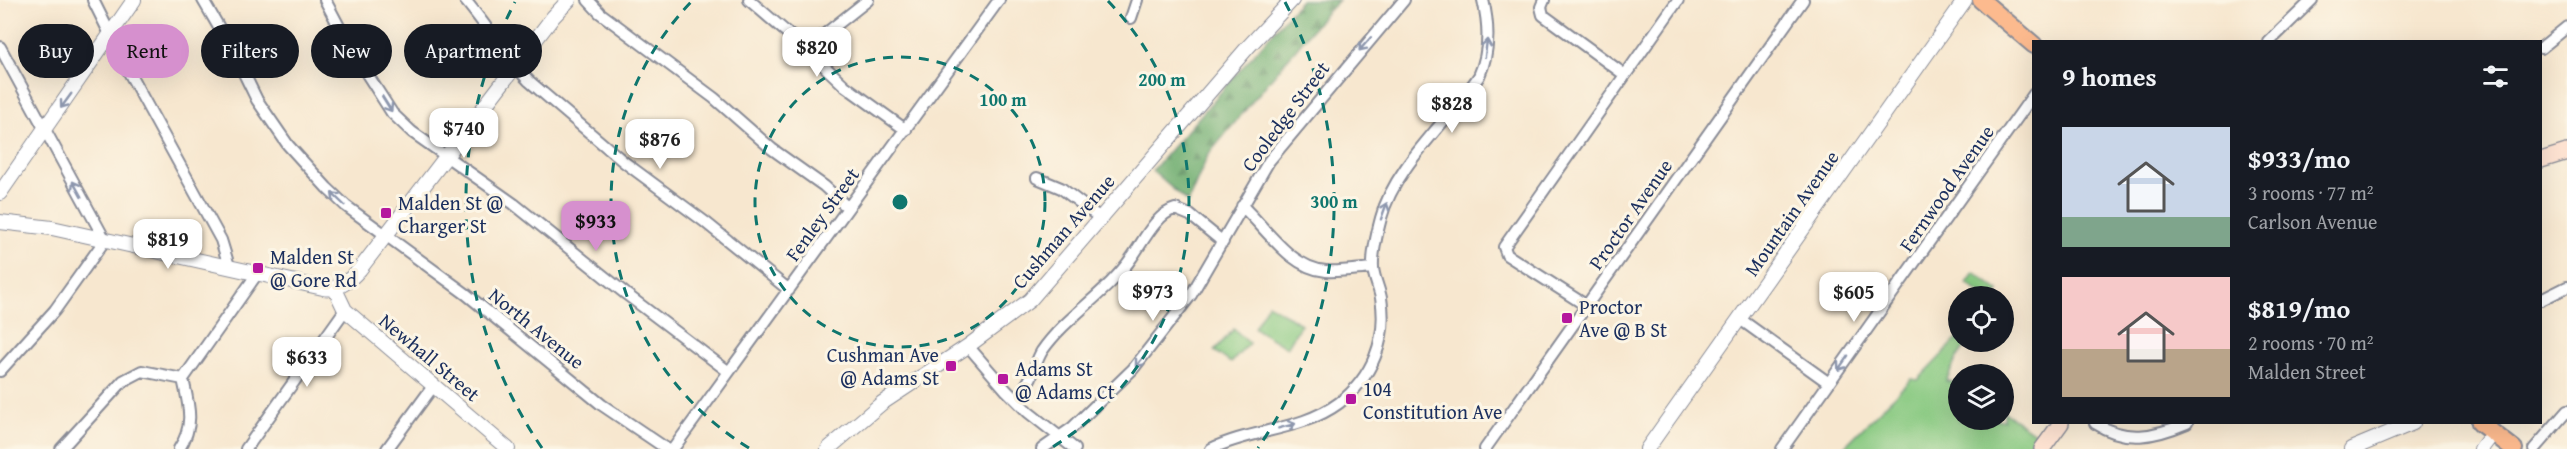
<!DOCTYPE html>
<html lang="en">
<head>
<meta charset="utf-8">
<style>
  :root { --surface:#171b24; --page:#242831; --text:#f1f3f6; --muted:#9ea1a6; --accent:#d690ce }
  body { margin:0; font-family:"Gentium Book Plus",serif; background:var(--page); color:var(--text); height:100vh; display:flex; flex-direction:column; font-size:22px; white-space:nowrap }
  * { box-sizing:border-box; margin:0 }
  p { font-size:20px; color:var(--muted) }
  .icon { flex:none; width:33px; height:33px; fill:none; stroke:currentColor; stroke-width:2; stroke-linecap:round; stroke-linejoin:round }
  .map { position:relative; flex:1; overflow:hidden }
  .details { position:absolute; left:2032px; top:40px; width:510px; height:384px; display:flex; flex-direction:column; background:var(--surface); border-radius:0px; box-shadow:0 6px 24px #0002 }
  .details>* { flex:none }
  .banner { position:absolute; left:18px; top:24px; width:570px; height:54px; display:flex; gap:12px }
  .tools { position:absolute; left:1948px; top:286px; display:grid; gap:12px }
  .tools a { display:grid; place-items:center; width:66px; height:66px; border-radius:50%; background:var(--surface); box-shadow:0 6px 24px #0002; font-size:30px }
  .price { position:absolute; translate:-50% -51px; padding:0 14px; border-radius:12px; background:#fff; color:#222; font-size:20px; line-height:39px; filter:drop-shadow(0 2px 3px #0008) }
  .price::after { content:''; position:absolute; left:50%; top:36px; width:18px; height:14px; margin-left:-9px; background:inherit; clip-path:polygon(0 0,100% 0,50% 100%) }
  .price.selected { background:var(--accent); color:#111 }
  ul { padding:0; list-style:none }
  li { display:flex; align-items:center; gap:18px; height:150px; padding:0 30px }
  li span { display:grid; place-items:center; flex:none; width:168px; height:120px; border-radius:0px; color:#555 }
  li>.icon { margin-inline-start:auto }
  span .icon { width:72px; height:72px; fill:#fffc; stroke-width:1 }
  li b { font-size:26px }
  h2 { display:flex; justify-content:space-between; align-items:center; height:72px; padding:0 30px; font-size:26px }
  .pill { padding:0 21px; border-radius:27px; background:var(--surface); box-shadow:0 6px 24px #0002; font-size:21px; line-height:54px }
  .pill.selected { background:var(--accent); color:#111 }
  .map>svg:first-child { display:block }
</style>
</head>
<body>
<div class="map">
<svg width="2567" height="449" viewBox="0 0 2567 449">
  <defs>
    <pattern id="forest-firs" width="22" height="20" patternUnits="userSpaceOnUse" patternTransform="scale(1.5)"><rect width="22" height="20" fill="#6ead6f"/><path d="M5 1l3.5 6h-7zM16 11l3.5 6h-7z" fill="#5a8d5e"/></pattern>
  </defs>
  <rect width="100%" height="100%" fill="#fcf5e5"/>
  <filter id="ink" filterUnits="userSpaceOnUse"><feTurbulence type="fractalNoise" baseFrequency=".0167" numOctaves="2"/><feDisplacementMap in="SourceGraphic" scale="12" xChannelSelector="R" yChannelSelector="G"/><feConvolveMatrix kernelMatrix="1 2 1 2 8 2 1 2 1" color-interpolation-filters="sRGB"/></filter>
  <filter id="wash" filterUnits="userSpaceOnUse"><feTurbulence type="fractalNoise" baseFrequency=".008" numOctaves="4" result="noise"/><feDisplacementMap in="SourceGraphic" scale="24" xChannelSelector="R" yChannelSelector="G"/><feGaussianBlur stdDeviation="1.35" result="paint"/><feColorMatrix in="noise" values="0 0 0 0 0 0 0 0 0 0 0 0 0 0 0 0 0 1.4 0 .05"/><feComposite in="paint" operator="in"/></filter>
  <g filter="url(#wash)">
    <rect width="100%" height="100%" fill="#f7e7cf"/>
    <path fill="#88c981" stroke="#527c70" stroke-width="1.5" d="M1974 272 1999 291 1994 297H1985L1967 283Z
      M1268 304 1301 324 1287 348 1254 328Z
      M1234 329 1249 343 1231 363 1214 351Z
      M1959 337V342H1968L1957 358 1946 381 1959 383V420H2004V412L2036 434 2026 449H1842L1911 379 1918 380Z"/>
    <path fill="url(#forest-firs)" stroke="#446e66" stroke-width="1.5" d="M1301 0H1339L1324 15 1208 155 1188 202 1152 171Z"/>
  </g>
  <g filter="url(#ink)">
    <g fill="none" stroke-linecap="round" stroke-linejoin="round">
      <defs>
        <path id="minor" d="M93 0 131 76 221 240 229 266
          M203 0 235 55 257 100 288 145 327 188 346 206 466 294 602 405 667 449
          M325 0 351 49 392 113 412 132 514 204 626 294 729 372
          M465 0C487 26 505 56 529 81L624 162 705 222 789 290
          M588 0 600 13 714 98 772 149 824 186 848 208
          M749 0 806 49 845 86 906 130
          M1544 0 1541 7 1543 15 1625 75
          M1131 18 1137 0
          M2269 42 2312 0
          M0 47 105 240 55 310 0 371
          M2541 48 2567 27
          M806 49 868 0
          M1037 178 1061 188 1100 218
          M1242 206C1267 229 1290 268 1326 271 1341 272 1358 269 1373 268
          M2541 300 2567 287
          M1587 306 1507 255 1504 247 1678 0
          M1740 319 1829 383
          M968 346 1006 390 1028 412 1075 449
          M1016 400C1021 392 1027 385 1031 377 1035 368 1037 359 1042 351 1067 315 1108 293 1132 257 1143 242 1156 214 1175 209L1190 215 1223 242
          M2095 423C2126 443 2154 437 2187 423
          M61 449 123 381 142 371 183 379 257 274
          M179 449C195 425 189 406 183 379
          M246 449 345 310
          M387 449 434 385
          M673 449 999 0
          M1042 449 1072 428 1133 369 1191 295 1269 161 1404 0
          M1211 449C1252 429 1301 431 1339 403 1372 378 1388 339 1381 298 1379 288 1374 278 1373 268 1372 252 1377 233 1381 218 1395 165 1449 121 1479 76 1490 52 1489 25 1483 0
          M1485 449 1803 0
          M1782 449 2034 94
          M2534 449 2567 411"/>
        <path id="tertiary" d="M0 193 134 0
          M0 222 52 228 323 288C339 291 350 280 360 269L553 17 569 0
          M335 289 345 310 508 449
          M828 449 882 403 968 346 1030 300 1248 47 1292 0
          M1647 449 1965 0
          M2351 449 2413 423
          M2481 449 2493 433"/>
        <path id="secondary" d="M2541 160 2567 152
          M2042 449 2061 423"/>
        <path id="primary" d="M1981 0 2034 45
          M2480 423 2514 449"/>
      </defs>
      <use href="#minor" stroke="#898b96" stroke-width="14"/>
      <use href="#tertiary" stroke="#898b96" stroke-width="16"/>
      <use href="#secondary" stroke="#898b96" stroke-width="18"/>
      <use href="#primary" stroke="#898b96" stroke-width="20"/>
      <use href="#minor" stroke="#fff" stroke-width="10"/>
      <use href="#tertiary" stroke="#fff" stroke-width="14"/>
      <use href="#secondary" stroke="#fee3d2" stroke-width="15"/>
      <use href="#primary" stroke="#fcba8e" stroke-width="16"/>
    </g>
    <defs><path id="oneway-shaft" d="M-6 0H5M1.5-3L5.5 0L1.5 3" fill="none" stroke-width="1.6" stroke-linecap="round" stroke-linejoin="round" transform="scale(1.5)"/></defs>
    <g stroke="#8d97ae">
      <use href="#oneway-shaft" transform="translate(1365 44) rotate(131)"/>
      <use href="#oneway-shaft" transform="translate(1486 48) rotate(-83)"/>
      <use href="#oneway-shaft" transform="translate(66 101) rotate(126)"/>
      <use href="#oneway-shaft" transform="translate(387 104) rotate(58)"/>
      <use href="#oneway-shaft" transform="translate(77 189) rotate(-119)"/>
      <use href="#oneway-shaft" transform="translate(338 199) rotate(-136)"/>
      <use href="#oneway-shaft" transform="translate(1384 211) rotate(-70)"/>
      <use href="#oneway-shaft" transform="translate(1141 360) rotate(128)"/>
      <use href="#oneway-shaft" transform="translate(1843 363) rotate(125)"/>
      <use href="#oneway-shaft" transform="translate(1287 426) rotate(-15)"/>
    </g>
  </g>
  <g fill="none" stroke="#0f766e" stroke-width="3" stroke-dasharray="10 8">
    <circle cx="900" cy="202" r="145"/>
    <path d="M749 448A289 289 0 0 1 692 1M1108 1A289 289 0 0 1 1051 448"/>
    <path d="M542 448A434 434 0 0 1 515 2M1285 2A434 434 0 0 1 1258 448"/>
  </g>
  <g fill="#b5179e" stroke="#fcf5e5" stroke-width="2">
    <rect x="380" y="207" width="12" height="12" rx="3"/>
    <rect x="252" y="262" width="12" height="12" rx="3"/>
    <rect x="1561" y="312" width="12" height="12" rx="3"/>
    <rect x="945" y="360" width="12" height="12" rx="3"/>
    <rect x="997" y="373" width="12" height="12" rx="3"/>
    <rect x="1345" y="393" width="12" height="12" rx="3"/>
  </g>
  <g text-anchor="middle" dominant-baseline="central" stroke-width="6" stroke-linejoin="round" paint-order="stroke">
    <g font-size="20" fill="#1b2f5e" stroke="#fcf5e5">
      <text transform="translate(1285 116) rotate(-53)">Cooledge Street</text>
      <text transform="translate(1946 188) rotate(-55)">Fernwood Avenue</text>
      <text transform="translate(1791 213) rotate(-55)">Mountain Avenue</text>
      <text transform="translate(822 214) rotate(-54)">Fenley Street</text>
      <text transform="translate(1630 214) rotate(-55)">Proctor Avenue</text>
      <text transform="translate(1063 231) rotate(-49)">Cushman Avenue</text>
      <text transform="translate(537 328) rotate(39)">North Avenue</text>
      <text transform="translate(430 357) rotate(40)">Newhall Street</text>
    </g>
    <g font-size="20" fill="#1b2f5e" stroke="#fcf5e5" text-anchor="start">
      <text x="398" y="202">Malden St @<tspan x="398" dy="23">Charger St</tspan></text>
      <text x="270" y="256">Malden St<tspan x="270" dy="23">@ Gore Rd</tspan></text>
      <text x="1579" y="306">Proctor<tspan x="1579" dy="23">Ave @ B St</tspan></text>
      <text x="939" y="354" text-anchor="end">Cushman Ave<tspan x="939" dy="23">@ Adams St</tspan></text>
      <text x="1015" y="368">Adams St<tspan x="1015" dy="23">@ Adams Ct</tspan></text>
      <text x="1363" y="388">104<tspan x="1363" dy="23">Constitution Ave</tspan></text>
    </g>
  </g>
  <circle cx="900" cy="202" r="9" fill="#0f766e" stroke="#fcf5e5" stroke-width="3"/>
  <g font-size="18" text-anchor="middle" font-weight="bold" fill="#0f766e" stroke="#fcf5e5" stroke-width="6" stroke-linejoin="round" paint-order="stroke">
    <text x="1162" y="86">200 m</text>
    <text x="1003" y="106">100 m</text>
    <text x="1334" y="208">300 m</text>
  </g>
</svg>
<div class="tools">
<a><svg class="icon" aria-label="locate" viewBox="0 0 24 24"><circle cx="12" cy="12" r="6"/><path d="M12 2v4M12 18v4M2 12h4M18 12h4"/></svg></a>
<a><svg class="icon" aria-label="layers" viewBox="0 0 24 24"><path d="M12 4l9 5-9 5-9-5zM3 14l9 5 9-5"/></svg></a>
</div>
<b class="price" style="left:817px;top:78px">$820</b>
<b class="price" style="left:1452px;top:134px">$828</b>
<b class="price" style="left:464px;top:159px">$740</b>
<b class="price" style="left:660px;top:170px">$876</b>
<b class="price selected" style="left:596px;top:252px">$933</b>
<b class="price" style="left:168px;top:270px">$819</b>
<b class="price" style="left:1153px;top:322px">$973</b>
<b class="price" style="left:1854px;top:323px">$605</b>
<b class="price" style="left:307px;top:388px">$633</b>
<div class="banner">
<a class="pill">Buy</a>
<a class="pill selected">Rent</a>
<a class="pill">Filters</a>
<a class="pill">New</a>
<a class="pill">Apartment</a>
</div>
<section class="details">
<h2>9 homes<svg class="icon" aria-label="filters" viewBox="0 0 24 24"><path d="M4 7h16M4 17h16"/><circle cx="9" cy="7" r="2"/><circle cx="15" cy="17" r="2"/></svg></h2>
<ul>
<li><span style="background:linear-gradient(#c9d6e8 75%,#7fa58c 0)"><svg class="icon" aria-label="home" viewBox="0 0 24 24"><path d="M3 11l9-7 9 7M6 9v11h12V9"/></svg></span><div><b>$933/mo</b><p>3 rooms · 77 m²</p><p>Carlson Avenue</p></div></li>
<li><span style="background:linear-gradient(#f6c9c9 60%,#b9a48a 0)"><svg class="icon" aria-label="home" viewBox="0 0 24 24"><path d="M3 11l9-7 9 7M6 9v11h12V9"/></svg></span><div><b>$819/mo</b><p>2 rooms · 70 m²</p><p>Malden Street</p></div></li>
</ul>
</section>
</div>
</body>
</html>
